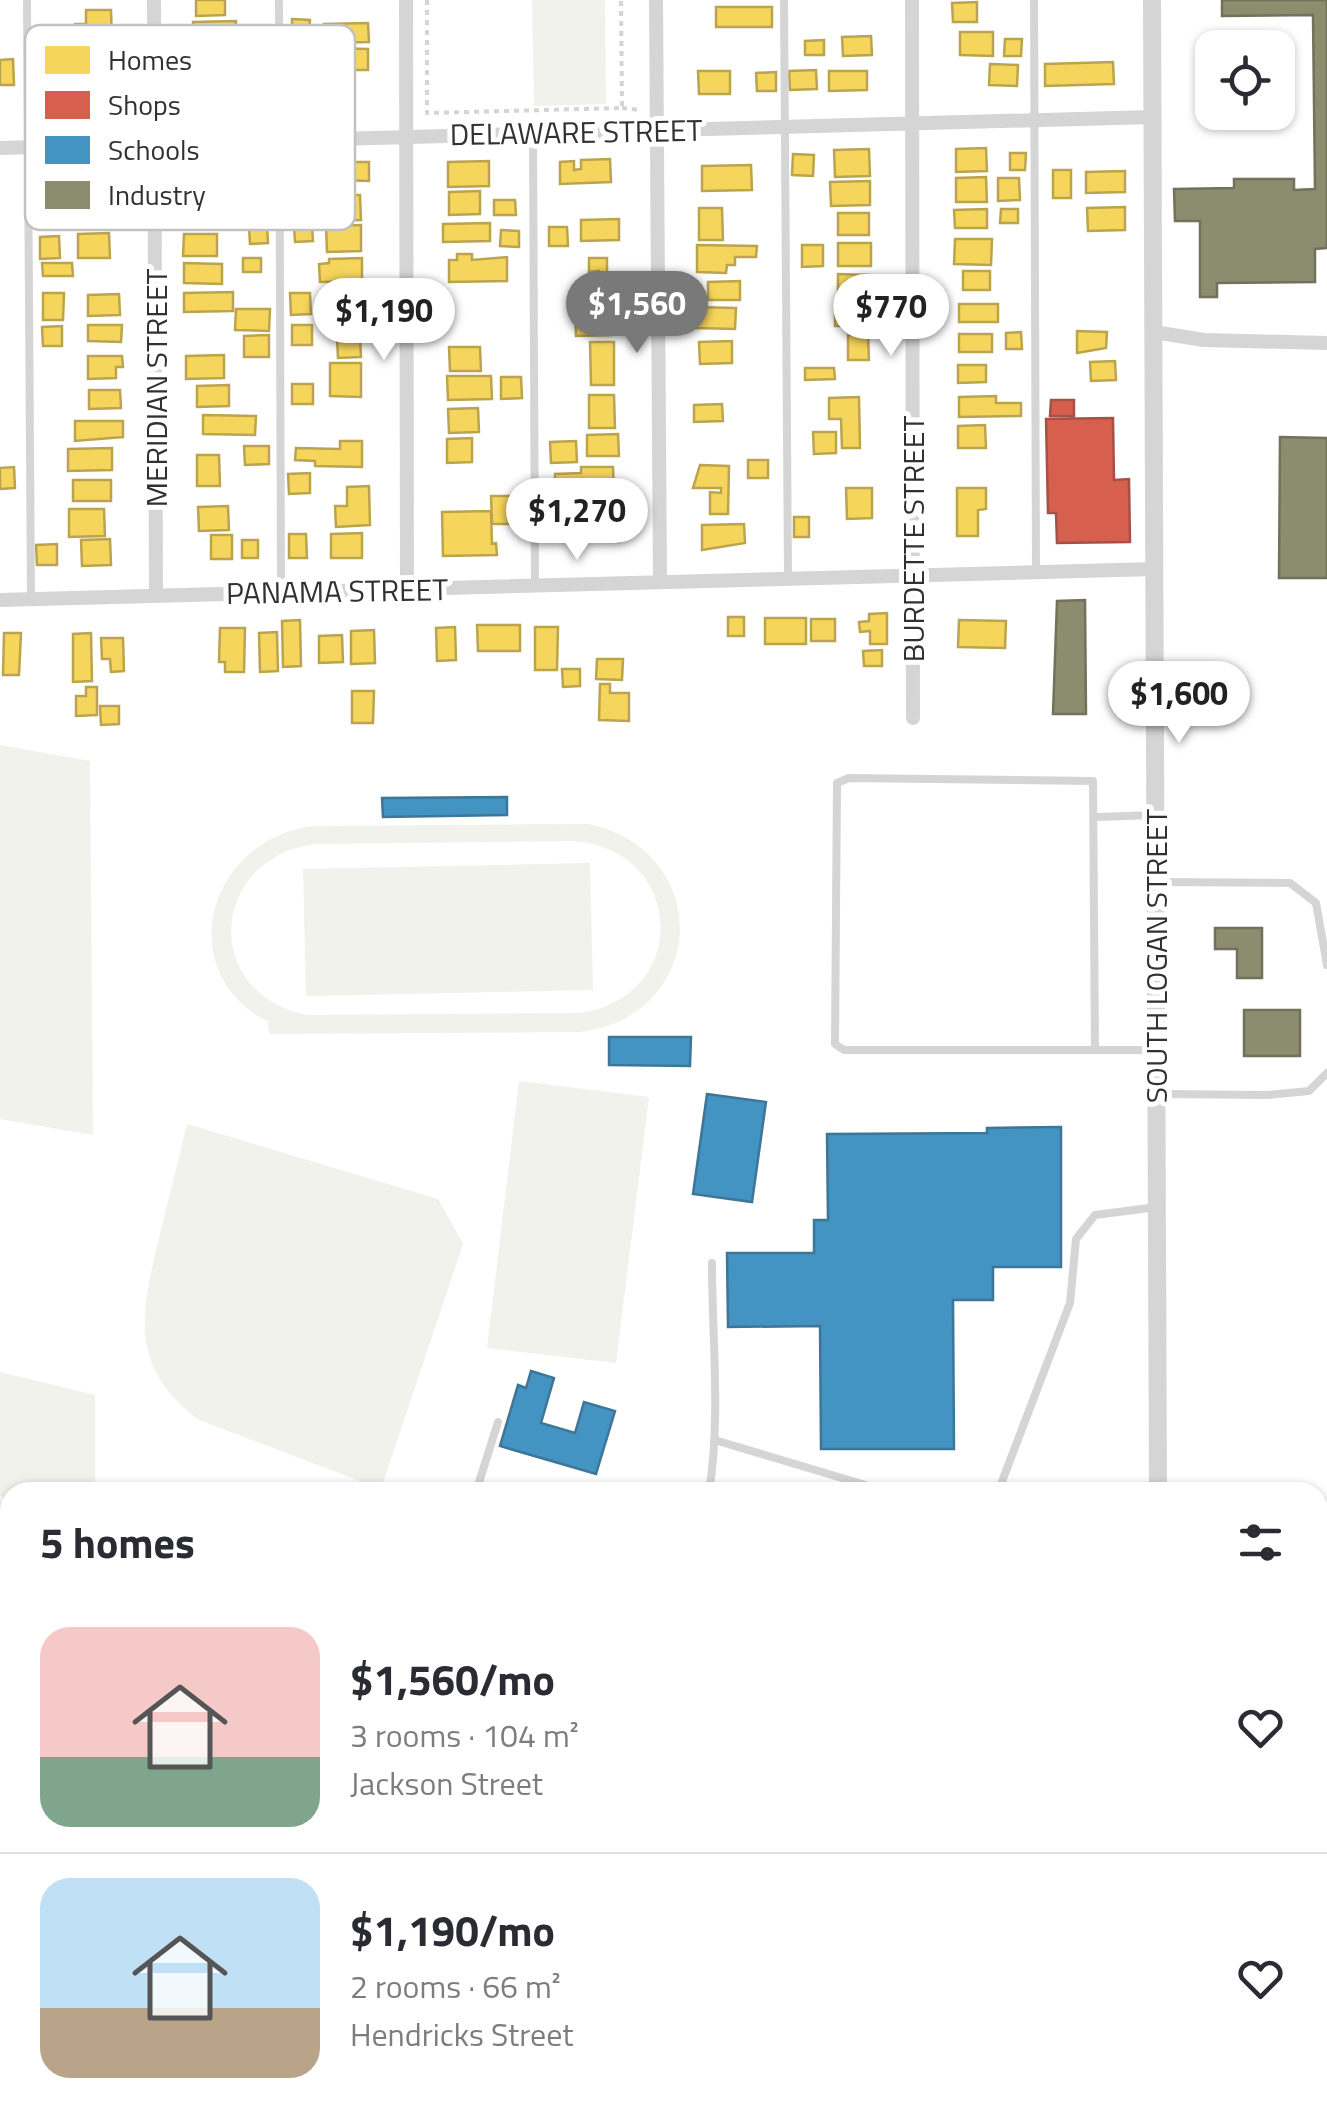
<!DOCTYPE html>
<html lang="en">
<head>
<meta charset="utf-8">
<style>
  :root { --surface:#fff; --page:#f7f7f7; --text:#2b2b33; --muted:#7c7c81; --line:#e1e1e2; --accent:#797979 }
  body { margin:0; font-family:"Titillium Web",sans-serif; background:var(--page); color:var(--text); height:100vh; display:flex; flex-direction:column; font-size:38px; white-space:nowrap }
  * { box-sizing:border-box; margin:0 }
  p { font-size:32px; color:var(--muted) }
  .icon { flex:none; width:55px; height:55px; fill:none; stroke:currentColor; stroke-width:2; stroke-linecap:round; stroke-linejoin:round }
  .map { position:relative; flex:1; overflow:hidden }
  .sheet { position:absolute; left:0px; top:1482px; width:1328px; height:642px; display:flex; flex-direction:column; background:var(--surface); border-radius:30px 30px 0 0; box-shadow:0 2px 8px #0004 }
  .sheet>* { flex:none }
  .controls { position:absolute; left:1195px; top:30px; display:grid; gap:20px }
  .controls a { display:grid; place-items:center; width:100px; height:100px; border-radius:20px; background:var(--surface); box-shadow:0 2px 8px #0004; font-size:50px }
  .price { position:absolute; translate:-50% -85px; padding:0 22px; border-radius:35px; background:#fff; color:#222; font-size:32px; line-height:65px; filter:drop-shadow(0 2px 5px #0008) }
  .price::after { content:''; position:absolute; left:50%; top:60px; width:30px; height:22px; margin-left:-15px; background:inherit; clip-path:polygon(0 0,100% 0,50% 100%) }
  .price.on { background:var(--accent); color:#fff }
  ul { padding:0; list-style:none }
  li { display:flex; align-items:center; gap:30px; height:250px; padding:0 40px }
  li+li { border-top:2px solid var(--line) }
  li span { display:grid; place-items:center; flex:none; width:280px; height:200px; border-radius:30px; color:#555 }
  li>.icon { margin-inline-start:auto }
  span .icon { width:120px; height:120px; fill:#fffc; stroke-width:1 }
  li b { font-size:42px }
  h2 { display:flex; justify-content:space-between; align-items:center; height:120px; padding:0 40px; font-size:42px }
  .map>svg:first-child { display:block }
</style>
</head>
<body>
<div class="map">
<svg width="1327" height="2124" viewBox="0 0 1327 2124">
  <rect width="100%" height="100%" fill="#fff"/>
  <path fill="#f0f2eb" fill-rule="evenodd" d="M532 0H605L606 104 534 106Z
    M0 745 90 761 93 1135 0 1119Z
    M589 824C715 852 708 1016 580 1032L269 1034 268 1022C170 970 209 839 313 826ZM572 841C686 848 692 998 579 1013L307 1015C202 995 208 859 314 844Z
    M590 863 593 990 306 996 303 869Z
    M519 1081 649 1097 616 1363 487 1348Z
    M187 1124 438 1199 463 1244 381 1489 199 1420C128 1367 141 1313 159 1238 168 1200 178 1162 187 1124Z
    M0 1372 95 1395V1492H10V1500L0 1496Z
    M0 1552 10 1555V2115H211V2124H0Z
    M517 2115H687L699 2124H507Z
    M833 2115H992L994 2124H849Z
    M1071 2115H1315L1325 2124H1067Z"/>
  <path fill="#f6d55c" stroke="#bba44f" stroke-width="2.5" d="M196 0H225V15L196 16Z
    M977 2V22H953L952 3Z
    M716 7H772V27H716Z
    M86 10H111L112 42 75 43V24H86Z
    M292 19 310 20 309 36H292Z
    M236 21V44L194 45 193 22Z
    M368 23 369 42 324 43V24Z
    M960 32H993V56L960 55Z
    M871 36 872 55 843 56 842 37Z
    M1005 39H1022L1021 56H1004Z
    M824 40V55H805V41Z
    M328 48 368 49V70H328Z
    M13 59 14 85H0V60Z
    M1113 62 1114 84 1045 86V64Z
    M990 64 1018 65 1017 86 989 85Z
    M816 70 817 89 790 90 789 71Z
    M698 71H730V94H699Z
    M829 71H867V90L829 91Z
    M776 72V91H757L756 73Z
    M986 148 987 171 956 172V149Z
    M869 149 870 176 835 177 834 150Z
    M1010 153H1026L1025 170H1010Z
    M793 154 814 155 813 176 792 175Z
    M610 159 611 182 560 184V162L574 161V170L581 169V160Z
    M489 161V186L448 187V162Z
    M337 162H369V181L337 180Z
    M751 165 752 190 702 191V166Z
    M1053 170H1071V198H1053Z
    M1125 171V192L1086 193V172Z
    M986 177 987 202H956V178Z
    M998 178H1019L1020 200 998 201Z
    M870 181V205L831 206 830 182Z
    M480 191V214L449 215V192Z
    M328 195H360L361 220 329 221Z
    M494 200H515L516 215H494Z
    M1125 207V230L1088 231 1087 208Z
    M699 208H722L723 240H699Z
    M987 209V228H955L954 210Z
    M1001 209H1018V223H1000Z
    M838 213H869V235H838Z
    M619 219V240L581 241V220Z
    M490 223V241L443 242V224Z
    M361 225V251L327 252 326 226Z
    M267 226 268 243 250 244 249 227Z
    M294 226H312L313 241 295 242Z
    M549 227H567L568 246H549Z
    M501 230 519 231V247L500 246Z
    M109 233 110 258H78V234Z
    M184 234H217V256H183Z
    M59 236 60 258 40 259V237Z
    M955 239H992L991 265 954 264Z
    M838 243H871V266H838Z
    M697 245 757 246 756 257H735V265H727L726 273 697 272Z
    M802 245H823V266L802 267Z
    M457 254H472V260L507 257V281L449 282V260H457Z
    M243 258H261V272H243Z
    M362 258V281L320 282 319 264 329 263V259Z
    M589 258H607V281H621V300L586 301V280H599V271L589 272Z
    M42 263H72L73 276H43Z
    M184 263 222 264V284L184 283Z
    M963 271H990V290H963Z
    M838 274 869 275 868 298 838 297Z
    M740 281V300H708V282Z
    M364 291 365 309H345L344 292Z
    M233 292V311L184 312V293Z
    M43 293H64L63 320H43Z
    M290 293H310L311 314 291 315Z
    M119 294 120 315 88 316V295Z
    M835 304H869V326H835Z
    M959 304H998V322H959Z
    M696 307 736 308 735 329 696 328Z
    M236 309H270L269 331 235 330Z
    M610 312 611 335 576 336 575 314Z
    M336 319H359L361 357 338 358Z
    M88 325H122L121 342 88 341Z
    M292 325H312V345H292Z
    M62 326V346H43L42 327Z
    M1077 331 1107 332 1106 348 1077 353Z
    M1021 332 1022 349H1006V333Z
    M959 334H992V352H959Z
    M269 335V357H244V336Z
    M848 335H868L869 360H848Z
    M732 341V363L700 364 699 342Z
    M590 342H614V385H591Z
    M449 347H480L481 371H450Z
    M224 355V378L186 379V356Z
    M88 356H122L123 367H116V378L88 379Z
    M1115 361 1116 380 1091 381 1090 362Z
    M330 363H361V397L330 396Z
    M958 365H986V382L958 383Z
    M805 368H834L835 379 805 380Z
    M447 376H491L492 399 448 400Z
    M501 377H521L522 398 501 399Z
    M292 384H313V404H292Z
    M229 385V406L197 407V386Z
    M89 390H120L121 408 89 409Z
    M589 395H614L615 428H589Z
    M996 396V403H1021V416L959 417V397Z
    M859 397 860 448H842L841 419H829V398Z
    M722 404 723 421 694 422V405Z
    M478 408 479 432 449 433 448 409Z
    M203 415 256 416 255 435 203 434Z
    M75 421H123V437L75 441Z
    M985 425 986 448H958V426Z
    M813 432H836V453L814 454Z
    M618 434 619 456H587V435Z
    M472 438V462L447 463V439Z
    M340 441H362V467L315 466V461L295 460 296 448 340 449Z
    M576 441 577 462 551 463 550 442Z
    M244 446H269V464L245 465Z
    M112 448V470L68 471V449Z
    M197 455H219L220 486H197Z
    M748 460H768V478H748Z
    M700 465 729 466 728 514H710V492L721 493V488H693Z
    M14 467 15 488 0 489V468Z
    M581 467H613L614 491 555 492V474L581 473Z
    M310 473V493L289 494 288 474Z
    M73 480H111V501H73Z
    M369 486 370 525 336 527 335 506H347V487Z
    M846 488H872V518L847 519Z
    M957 488H986V509L978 510V536H957Z
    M491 496H524V524H492Z
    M228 506 229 530 199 531 198 507Z
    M69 509H104L105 536 69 537Z
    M588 509 621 510 620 542 575 541 576 517H588Z
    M491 511 492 544 496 543 497 555 443 556 442 512Z
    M794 517H809V537H794Z
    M744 524 745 543 702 550V525Z
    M362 533V558H331V534Z
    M289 534H306L307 558H289Z
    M211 535H232V559H211Z
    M110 539 111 565 82 566 81 540Z
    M242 540H258V558H242Z
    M57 544V565H37L36 545Z
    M887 613V644H870V631L860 632 859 622 869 621V614Z
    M728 617H744V636H728Z
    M765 618H806V644H765Z
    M811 619H835V641H811Z
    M300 620 301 666 283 667 282 621Z
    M959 620 1006 621 1005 648 958 647Z
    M477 625H520V651H478Z
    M455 627 456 660 437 661 436 628Z
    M535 627H558L557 670H535Z
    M220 628H245L244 672H225V662H219Z
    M374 630 375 663 351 664V631Z
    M277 632 278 671 260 672 259 633Z
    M4 633H21L19 675H3Z
    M91 633 92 681 73 682V634Z
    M342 635 343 662 319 663V636Z
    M101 638H123L124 671 111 672 110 659H102Z
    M882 650V666H864L863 651Z
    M597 659H623L622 680 596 679Z
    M562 669H580V686L563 687Z
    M600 684H610V693H629V721L599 720Z
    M86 687H97V715L76 716V696H86Z
    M352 691H374L373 723H352Z
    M100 706H119V724L101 725Z"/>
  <path fill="#d6604d" stroke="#a45245" stroke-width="2.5" d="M1051 400H1074V416H1050Z
    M1113 418 1114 480 1129 479 1130 542 1057 543 1056 513H1048L1046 419Z"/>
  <path fill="#4393c3" stroke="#3e7697" stroke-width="2.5" d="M507 797V815L383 817 382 798Z
    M609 1037H691L690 1066 609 1065Z
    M707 1094 766 1102 752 1202 693 1194Z
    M1061 1127V1267H993V1300H953L954 1449H821L820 1326 728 1327 727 1253H814V1220H828L827 1134 987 1133V1128Z
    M531 1371 554 1378 541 1423 575 1433 584 1402 615 1411 596 1474 500 1446 518 1385 526 1388Z"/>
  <path fill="#8c8c6e" stroke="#71715c" stroke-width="2.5" d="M1222 0H1327V248L1315 249V282L1217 283V297H1200V221H1175L1174 189 1234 188V179H1294V190L1315 189 1313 15 1222 16Z
    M1280 437 1327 438V578H1279Z
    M1085 600 1086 714H1053L1057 601Z
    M1215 928H1262V978H1237V949H1215Z
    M1244 1010H1300V1056H1244Z"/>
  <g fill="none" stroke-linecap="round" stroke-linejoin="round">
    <path stroke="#d4d4d4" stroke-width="4" stroke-dasharray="5 5" stroke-linecap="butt" d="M427 0V113L622 108 621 0
      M622 108 640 110"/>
    <path stroke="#d5d5d5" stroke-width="8" d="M27 0 31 599
      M279 0 281 592
      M784 0 788 578
      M1034 0 1036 571
      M533 133 535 586
      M1097 817 1155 815
      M1156 882 1290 883 1316 903 1327 965
      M1095 1050 1093 781 849 778 837 783 835 1044 844 1050H1154
      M1160 1094 1267 1095 1309 1091 1327 1073
      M718 1441 889 1492
      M528 1486 549 1492
      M476 1492 498 1422
      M709 1492C721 1419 712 1338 712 1263
      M998 1492 1070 1303 1076 1239 1095 1215 1157 1207
      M1318 1759H1327
      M1318 1806H1327
      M447 2115V2124
      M257 2124H282
      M362 2124 364 2115
      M397 2124 401 2115"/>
    <path stroke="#d5d5d5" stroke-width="14" d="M154 0 156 595
      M406 0 407 589
      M656 0 660 582
      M912 0 913 718
      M0 148 1152 117
      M1154 332 1204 340 1327 343
      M0 600 1154 569"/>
    <path stroke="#d5d5d5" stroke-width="18" d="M1152 0 1158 1492
      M0 1524 10 1527
      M1318 2088 1327 2096"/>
  </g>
  <g text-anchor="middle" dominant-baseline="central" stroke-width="10" stroke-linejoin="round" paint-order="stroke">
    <g font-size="30" fill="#313131" stroke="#fff">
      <text transform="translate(576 132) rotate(-1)">DELAWARE STREET</text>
      <text transform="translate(156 388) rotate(-90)">MERIDIAN STREET</text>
      <text transform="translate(913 539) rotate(-90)">BURDETTE STREET</text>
      <text transform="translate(337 591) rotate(-1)">PANAMA STREET</text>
      <text transform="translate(1156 956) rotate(-90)">SOUTH LOGAN STREET</text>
    </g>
  </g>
  <rect x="25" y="25" width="330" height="205" rx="15" fill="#fff" stroke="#c1c1c1" stroke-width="2.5"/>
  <rect x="45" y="46" width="45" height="28" fill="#f6d55c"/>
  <rect x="45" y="91" width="45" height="28" fill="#d6604d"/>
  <rect x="45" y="136" width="45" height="28" fill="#4393c3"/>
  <rect x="45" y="181" width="45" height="28" fill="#8c8c6e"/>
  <g font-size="28" fill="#313131">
    <text x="108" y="70">Homes</text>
    <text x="108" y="115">Shops</text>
    <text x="108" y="160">Schools</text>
    <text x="108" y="205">Industry</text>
  </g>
</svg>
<div class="controls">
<a><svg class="icon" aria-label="locate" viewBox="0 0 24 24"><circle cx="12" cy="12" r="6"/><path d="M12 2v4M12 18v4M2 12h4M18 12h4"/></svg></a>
</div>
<b class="price on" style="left:637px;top:356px">$1,560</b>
<b class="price" style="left:891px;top:359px">$770</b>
<b class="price" style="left:384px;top:363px">$1,190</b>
<b class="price" style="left:577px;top:563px">$1,270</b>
<b class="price" style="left:1179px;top:746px">$1,600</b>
<section class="sheet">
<h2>5 homes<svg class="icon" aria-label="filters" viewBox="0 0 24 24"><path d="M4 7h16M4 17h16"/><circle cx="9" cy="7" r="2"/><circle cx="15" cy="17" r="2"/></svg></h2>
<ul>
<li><span style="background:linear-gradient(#f6c9c9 65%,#7fa58c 0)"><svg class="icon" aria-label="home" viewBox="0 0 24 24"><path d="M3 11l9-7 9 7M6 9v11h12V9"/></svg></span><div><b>$1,560/mo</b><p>3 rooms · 104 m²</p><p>Jackson Street</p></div><svg class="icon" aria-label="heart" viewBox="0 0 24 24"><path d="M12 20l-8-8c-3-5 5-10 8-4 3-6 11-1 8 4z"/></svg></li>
<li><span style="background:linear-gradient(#bfe0f5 65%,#b9a48a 0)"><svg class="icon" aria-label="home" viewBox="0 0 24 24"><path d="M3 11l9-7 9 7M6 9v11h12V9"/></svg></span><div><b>$1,190/mo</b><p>2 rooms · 66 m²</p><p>Hendricks Street</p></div><svg class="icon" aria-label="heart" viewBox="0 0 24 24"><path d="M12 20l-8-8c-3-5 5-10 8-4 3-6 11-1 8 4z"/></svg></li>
</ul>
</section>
</div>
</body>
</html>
